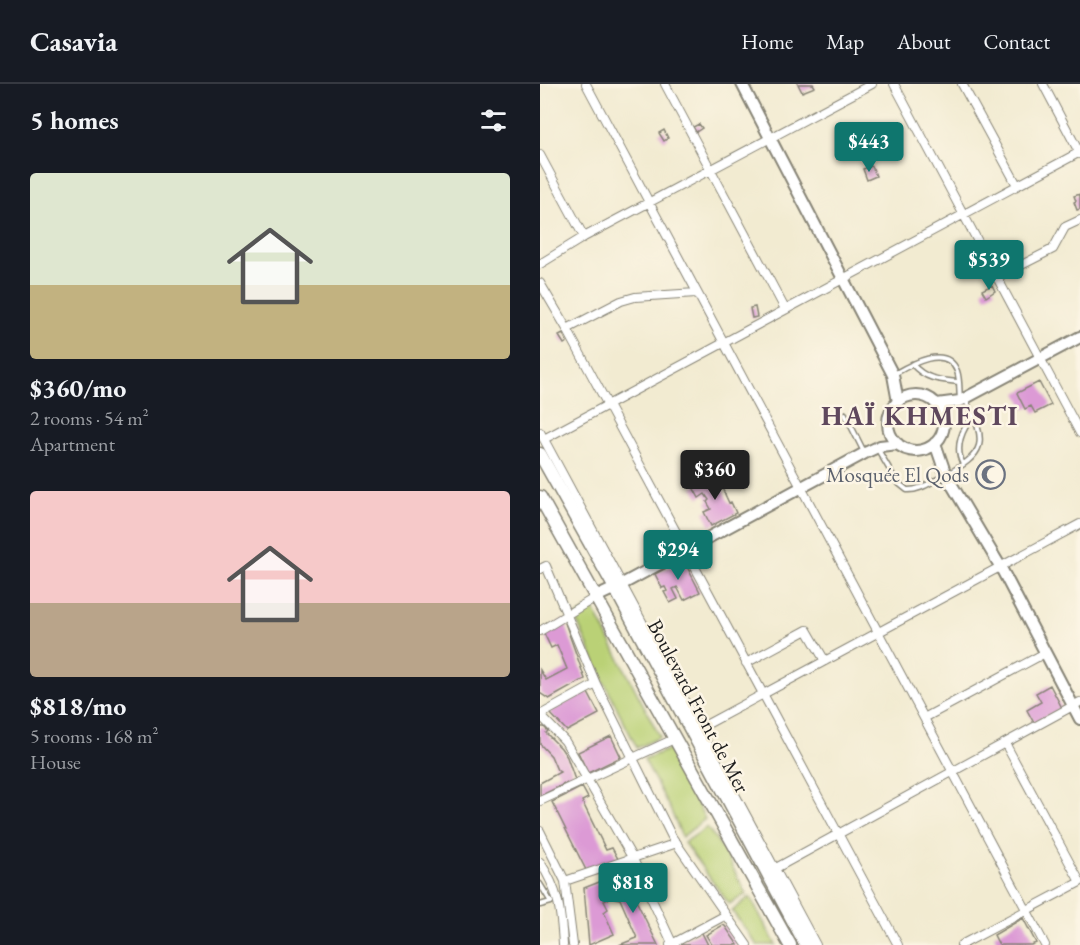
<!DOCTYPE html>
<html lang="en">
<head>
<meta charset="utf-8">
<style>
  :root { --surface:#171b24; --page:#20242c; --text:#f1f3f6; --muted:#9ea1a6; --line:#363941; --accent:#0f766e }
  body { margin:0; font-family:"EB Garamond",serif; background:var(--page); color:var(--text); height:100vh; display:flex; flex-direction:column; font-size:22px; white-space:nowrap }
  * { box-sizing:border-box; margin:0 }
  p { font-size:20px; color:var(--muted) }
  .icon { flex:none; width:33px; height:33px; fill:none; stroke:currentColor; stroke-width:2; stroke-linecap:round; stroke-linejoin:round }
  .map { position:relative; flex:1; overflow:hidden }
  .panel { display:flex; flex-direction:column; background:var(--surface); width:540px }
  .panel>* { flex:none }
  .price { position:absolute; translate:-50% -51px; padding:0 14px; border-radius:6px; background:var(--accent); color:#fff; font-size:20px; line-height:39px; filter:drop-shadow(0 2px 3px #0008) }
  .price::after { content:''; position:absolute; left:50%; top:36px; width:18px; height:14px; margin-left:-9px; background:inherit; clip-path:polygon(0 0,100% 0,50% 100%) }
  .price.on { background:#222; color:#fff }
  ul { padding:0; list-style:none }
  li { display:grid; align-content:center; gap:12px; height:318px; padding:0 30px }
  li span { display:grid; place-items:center; height:186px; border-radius:6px; color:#555 }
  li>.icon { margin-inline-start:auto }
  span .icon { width:108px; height:108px; fill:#fffc; stroke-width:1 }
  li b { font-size:26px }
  h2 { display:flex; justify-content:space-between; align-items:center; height:72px; padding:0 30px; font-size:26px }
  header { display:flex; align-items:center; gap:36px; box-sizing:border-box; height:84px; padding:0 30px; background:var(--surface); border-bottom:2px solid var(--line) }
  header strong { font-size:28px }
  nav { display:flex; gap:33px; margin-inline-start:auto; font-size:21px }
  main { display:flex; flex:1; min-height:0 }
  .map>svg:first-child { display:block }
</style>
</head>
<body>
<header>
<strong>Casavia</strong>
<nav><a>Home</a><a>Map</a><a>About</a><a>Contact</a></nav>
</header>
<main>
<section class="panel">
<h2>5 homes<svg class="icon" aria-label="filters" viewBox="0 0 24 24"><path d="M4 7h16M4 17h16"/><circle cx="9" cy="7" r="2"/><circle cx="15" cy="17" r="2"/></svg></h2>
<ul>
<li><span style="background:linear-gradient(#dfe7d0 60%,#c2b280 0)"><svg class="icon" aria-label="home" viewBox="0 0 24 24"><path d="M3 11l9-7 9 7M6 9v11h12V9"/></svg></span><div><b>$360/mo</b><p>2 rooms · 54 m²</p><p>Apartment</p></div></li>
<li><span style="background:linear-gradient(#f6c9c9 60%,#b9a48a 0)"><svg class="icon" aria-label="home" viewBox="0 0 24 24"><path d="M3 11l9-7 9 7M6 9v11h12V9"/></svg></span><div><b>$818/mo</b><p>5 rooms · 168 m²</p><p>House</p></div></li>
</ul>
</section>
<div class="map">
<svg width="540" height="861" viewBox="0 0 540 861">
  <rect width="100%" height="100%" fill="#fcf5e5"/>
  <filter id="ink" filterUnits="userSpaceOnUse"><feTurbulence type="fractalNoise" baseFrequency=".0167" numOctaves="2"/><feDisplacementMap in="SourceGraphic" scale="12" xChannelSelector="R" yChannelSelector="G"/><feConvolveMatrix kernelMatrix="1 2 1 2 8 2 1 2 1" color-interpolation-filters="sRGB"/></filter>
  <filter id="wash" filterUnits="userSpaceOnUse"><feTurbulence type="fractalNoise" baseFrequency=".008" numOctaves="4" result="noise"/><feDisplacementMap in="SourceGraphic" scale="24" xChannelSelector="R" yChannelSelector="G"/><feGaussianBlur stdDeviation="1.35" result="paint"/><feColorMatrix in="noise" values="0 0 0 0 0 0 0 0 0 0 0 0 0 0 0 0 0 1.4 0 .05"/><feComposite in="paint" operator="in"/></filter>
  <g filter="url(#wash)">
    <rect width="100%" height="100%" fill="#f2ebd1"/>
    <path fill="#bad176" stroke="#6b7649" stroke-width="1.5" d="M52 522 120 653 97 664 64 598 35 533Z
      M130 665 165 735 142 753 131 727 104 675Z
      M167 743 183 765 206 810 189 820 144 759Z
      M210 813 236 861H217L192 827Z"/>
    <g id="blocks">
      <path fill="#dc9ad5" d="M258 0H273L275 3 262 8Z
        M159 40 162 44 156 48 153 43Z
        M124 46 128 54 124 57 119 49Z
        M332 82 336 92 327 96 323 85Z
        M540 110V125L537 126 534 118 536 117 534 112Z
        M452 201 455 207 446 213 442 206Z
        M215 223 217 233 212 234 210 224Z
        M23 250 27 258 24 260 19 252Z
        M499 298 511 321 495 329 491 322 485 325 477 309Z
        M176 391 189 419 191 418 196 429 171 442 164 428 171 425 167 418 169 416 165 410 159 414 153 403Z
        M143 475 160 508 144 516 137 503 133 505 138 515 130 519 124 508 127 507 125 503 122 504 115 490Z
        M24 536 45 595 9 615 0 609V586L6 596 27 585 17 561 11 564 3 547Z
        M510 601 522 624 494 639 487 626 501 618 496 609Z
        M47 607 59 630 27 647 9 628Z
        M0 643H4L8 647 6 649 21 664 27 673 35 696 27 702 26 699 0 712V699L20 688 17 686 11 672 0 660Z
        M71 652 81 673 48 689 38 668Z
        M42 703 48 714 42 717 66 766 72 764 78 775 48 790 12 718Z
        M84 792 118 861H79L97 854 80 815 75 814 71 798Z
        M62 797 70 814 64 817 68 825 64 828 74 850 49 861 44 804Z
        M483 834 496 859 491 861H459L454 851Z
        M183 841 185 842 198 861H172L166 851Z
        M161 847 168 861H133Z"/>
    </g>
  </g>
  <g filter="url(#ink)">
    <use href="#blocks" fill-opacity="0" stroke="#878476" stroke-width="1.5"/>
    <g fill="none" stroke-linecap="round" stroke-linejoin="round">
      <defs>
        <path id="lane" d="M372 280C385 295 398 296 418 298
          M354 290C368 282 406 259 417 287 420 295 419 307 420 315
          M305 330 324 368
          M337 364 357 398 367 406C379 407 391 398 402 393 447 369 448 359 425 315
          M423 380C414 364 422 344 434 332
          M0 800 11 818
          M0 821 11 818"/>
        <path id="street" d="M46 0 505 861
          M125 0 245 225
          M354 0 540 349
          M422 0 477 101
          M503 0 540 70
          M0 71 44 153
          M0 180 44 153 332 0
          M456 194 513 165 525 143 540 136
          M0 199 27 245 358 861
          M27 245 81 217 95 213 156 209
          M0 348 276 861
          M4 355 540 68
          M0 485 6 482 56 600 132 753 207 861
          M0 547 56 513
          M206 579 267 546 285 577
          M0 631 25 657 47 695 93 775 133 861
          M0 631 56 600
          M384 634 505 569
          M160 644 540 440
          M0 717 134 655
          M0 747 25 797
          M0 778C19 807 21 827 23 861
          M236 784 540 618
          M33 861 25 797 137 759
          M130 861 186 831
          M421 861 540 798 465 659"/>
        <path id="secondary" d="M202 0 353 291 358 318
          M348 339a28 28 0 1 1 56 0a28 28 0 1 1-56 0Z
          M397 320 420 317 540 253
          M395 359 406 391 460 482 540 635
          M56 513 75 504 325 369 340 362 358 360"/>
        <path id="primary" d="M0 370 75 504 266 861
          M0 413 250 861"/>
      </defs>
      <use href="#lane" stroke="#878476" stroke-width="7"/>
      <use href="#street" stroke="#878476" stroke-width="10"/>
      <use href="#secondary" stroke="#878476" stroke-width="14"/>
      <use href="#primary" stroke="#878476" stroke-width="15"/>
      <use href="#lane" stroke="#fff" stroke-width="4"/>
      <use href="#street" stroke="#fff" stroke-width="8"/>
      <use href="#secondary" stroke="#fff" stroke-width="10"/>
      <use href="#primary" stroke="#fff" stroke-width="12"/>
    </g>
  </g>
  <defs>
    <symbol id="mosque-ring" viewBox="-11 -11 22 22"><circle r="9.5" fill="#fcf5e5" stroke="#6b7280" stroke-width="1.5"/><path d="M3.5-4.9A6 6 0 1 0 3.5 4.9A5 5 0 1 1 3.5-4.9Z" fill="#6b7280"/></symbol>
  </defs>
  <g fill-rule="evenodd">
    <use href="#mosque-ring" x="434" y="374" width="33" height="33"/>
  </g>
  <g text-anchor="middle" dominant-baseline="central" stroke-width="5" stroke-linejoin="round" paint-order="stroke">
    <g font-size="21" fill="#5b616d" stroke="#fcf5e5" text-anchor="end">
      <text x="429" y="390">Mosquée El Qods</text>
    </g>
    <g font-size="21" fill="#1c1c1c" stroke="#fcf5e5">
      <text transform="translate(159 622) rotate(62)">Boulevard Front de Mer</text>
    </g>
    <g font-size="27" font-weight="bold" letter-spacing="1.5" fill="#5f485d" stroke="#fcf5e5">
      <text x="380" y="331">HAÏ KHMESTI</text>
    </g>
  </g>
</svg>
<b class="price" style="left:329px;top:89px">$443</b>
<b class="price" style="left:449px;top:207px">$539</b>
<b class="price on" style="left:175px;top:417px">$360</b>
<b class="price" style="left:138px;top:497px">$294</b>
<b class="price" style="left:93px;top:830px">$818</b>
</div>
</main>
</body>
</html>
